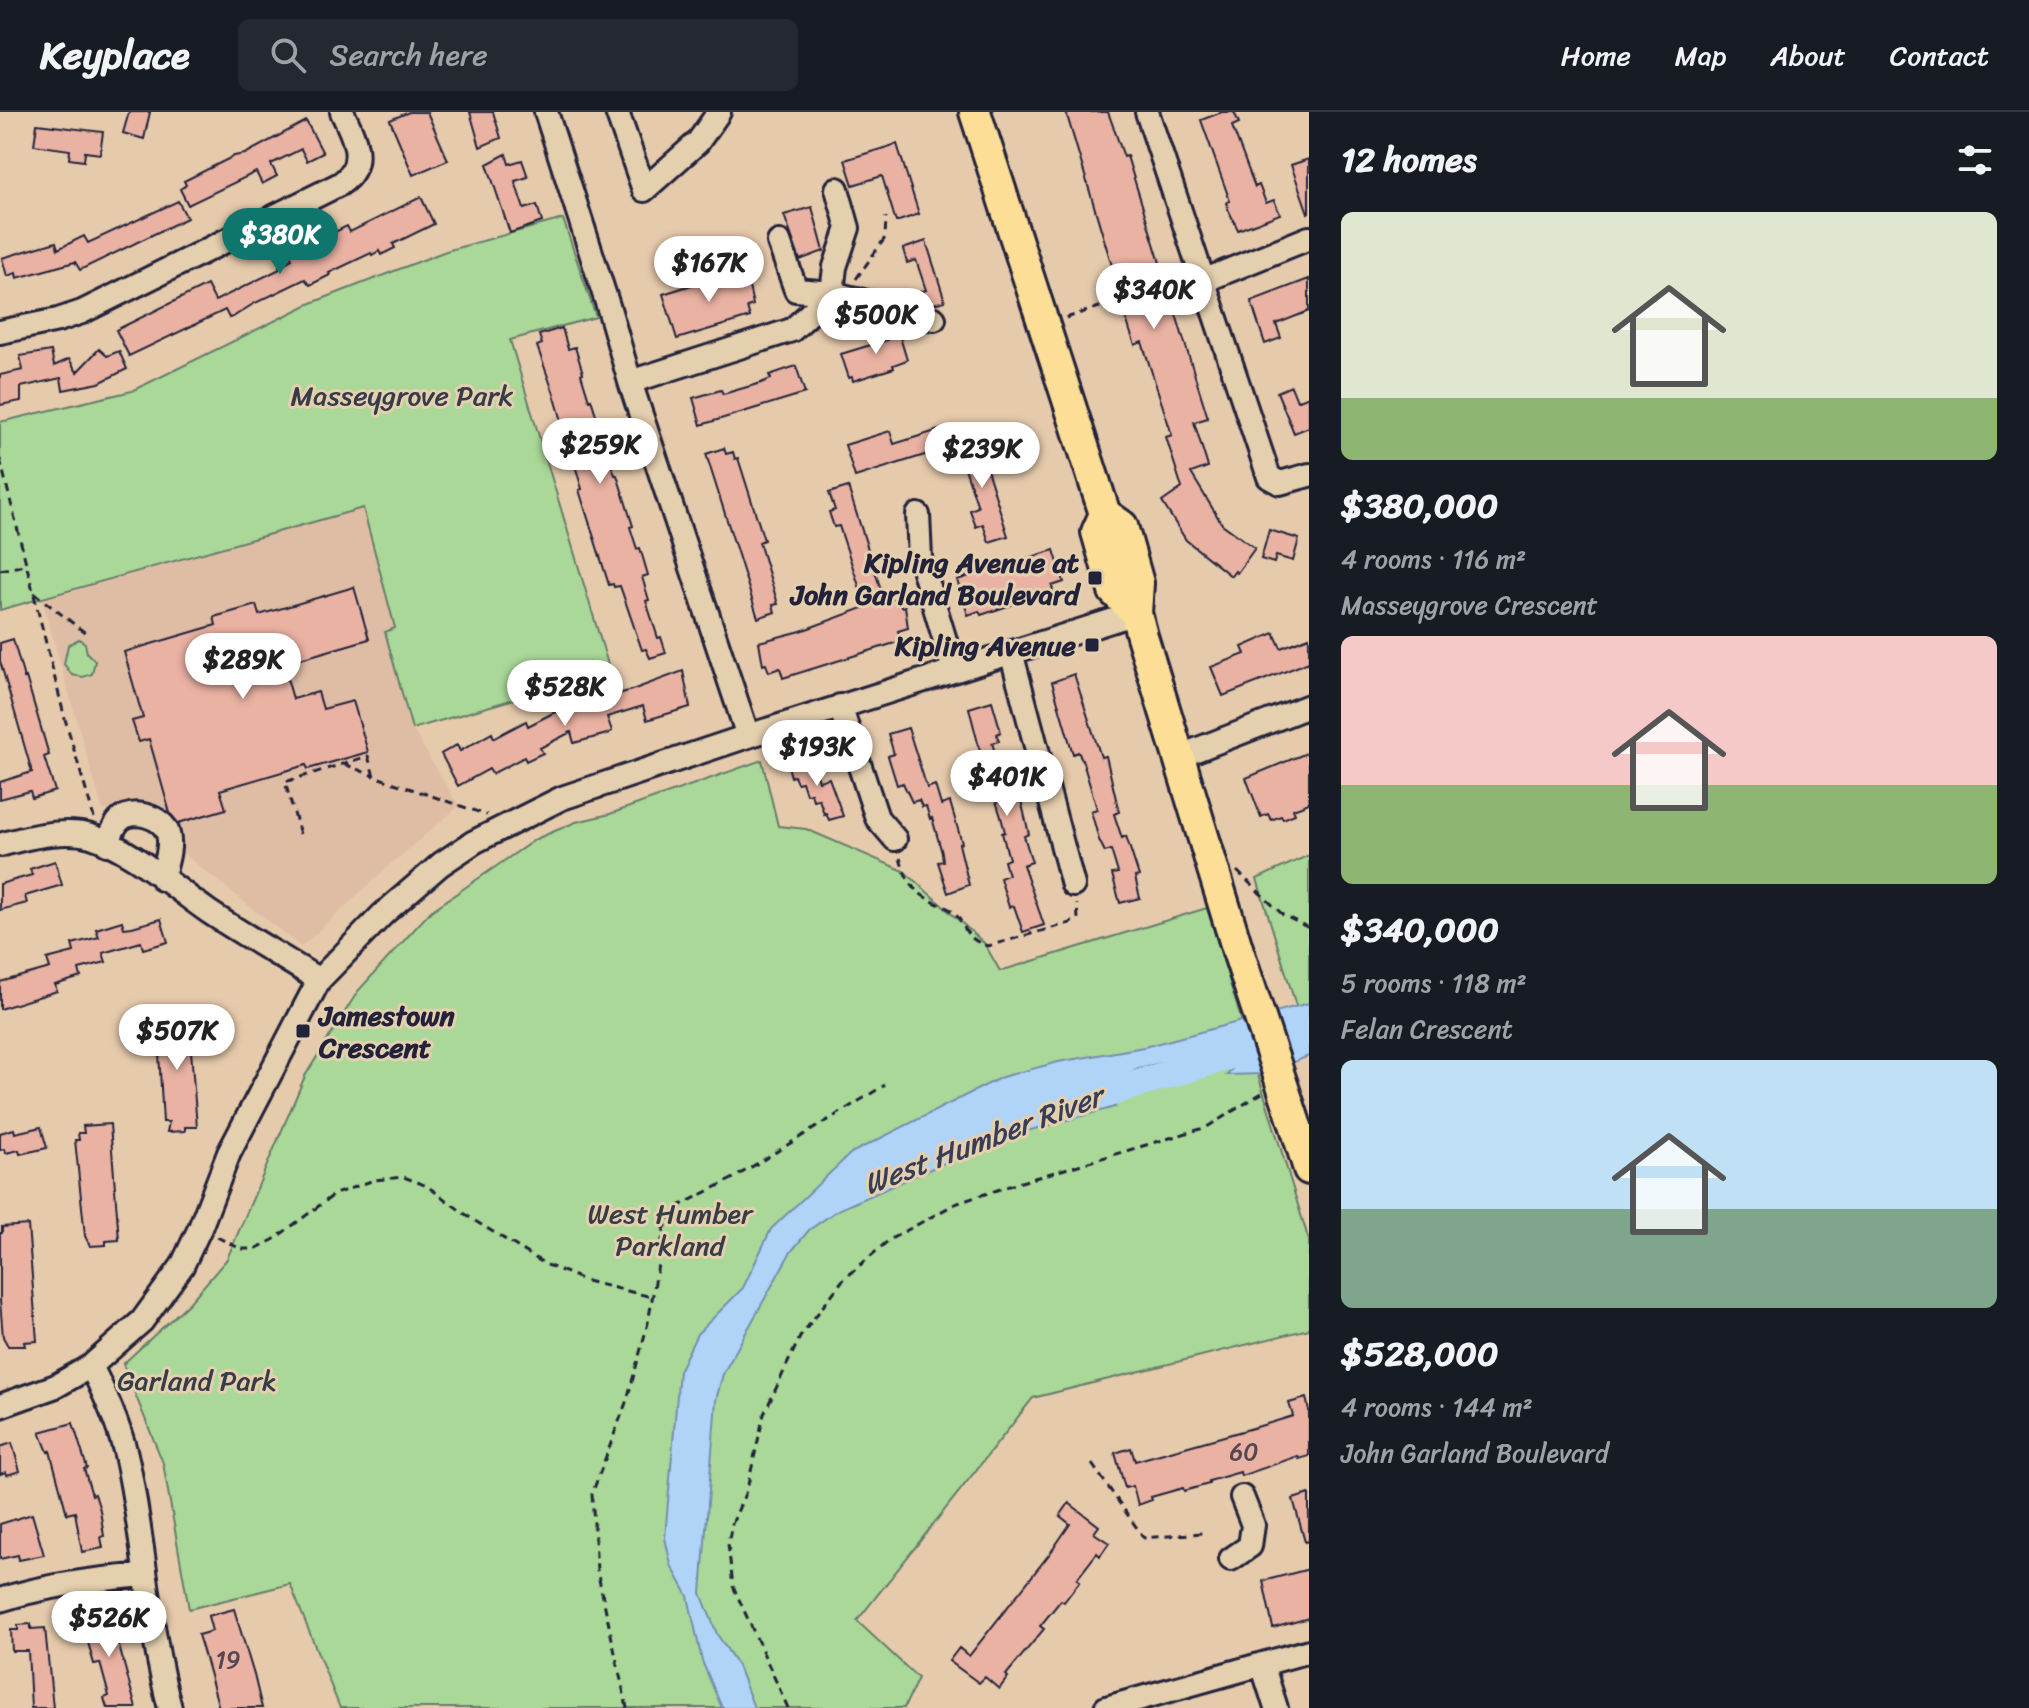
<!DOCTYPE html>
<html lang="en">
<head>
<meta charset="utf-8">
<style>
  :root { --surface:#171b24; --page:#242831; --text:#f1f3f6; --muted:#9ea1a6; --line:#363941; --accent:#0f766e }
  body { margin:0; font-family:Sriracha,sans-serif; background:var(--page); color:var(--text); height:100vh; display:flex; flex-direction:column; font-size:30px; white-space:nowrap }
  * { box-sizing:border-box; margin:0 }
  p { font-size:26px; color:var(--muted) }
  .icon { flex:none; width:44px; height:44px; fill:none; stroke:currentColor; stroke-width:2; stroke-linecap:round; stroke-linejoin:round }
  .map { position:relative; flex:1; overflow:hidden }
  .panel { display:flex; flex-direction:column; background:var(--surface); width:720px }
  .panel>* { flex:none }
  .price { position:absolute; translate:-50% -68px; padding:0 18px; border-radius:28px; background:#fff; color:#222; font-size:26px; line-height:52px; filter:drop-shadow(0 2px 4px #0008) }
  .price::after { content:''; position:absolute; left:50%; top:48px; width:24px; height:18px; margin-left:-12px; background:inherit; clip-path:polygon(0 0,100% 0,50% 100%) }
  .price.on { background:var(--accent); color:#fff }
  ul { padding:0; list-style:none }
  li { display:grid; align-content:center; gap:16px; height:424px; padding:0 32px }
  li span { display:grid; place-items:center; height:248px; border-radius:12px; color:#555 }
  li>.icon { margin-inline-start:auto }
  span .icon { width:144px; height:144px; fill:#fffc; stroke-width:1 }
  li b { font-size:34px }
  h2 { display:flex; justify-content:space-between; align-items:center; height:96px; padding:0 32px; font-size:34px }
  header { display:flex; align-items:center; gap:48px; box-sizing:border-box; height:112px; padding:0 40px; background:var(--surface); border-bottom:2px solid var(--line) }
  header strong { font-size:38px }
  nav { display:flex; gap:44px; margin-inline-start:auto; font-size:28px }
  .search { width:560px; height:72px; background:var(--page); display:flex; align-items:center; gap:20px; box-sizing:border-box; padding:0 28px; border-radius:12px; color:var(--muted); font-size:30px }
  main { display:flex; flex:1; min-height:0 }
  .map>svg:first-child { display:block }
</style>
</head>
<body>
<header>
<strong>Keyplace</strong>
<div class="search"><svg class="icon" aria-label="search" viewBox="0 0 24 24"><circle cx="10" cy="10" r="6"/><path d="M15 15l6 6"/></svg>Search here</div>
<nav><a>Home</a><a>Map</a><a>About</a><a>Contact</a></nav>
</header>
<main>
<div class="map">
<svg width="1309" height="1596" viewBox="0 0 1309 1596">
  <rect width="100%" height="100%" fill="#e6caac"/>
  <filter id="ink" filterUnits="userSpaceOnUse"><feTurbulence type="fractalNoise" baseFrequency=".0125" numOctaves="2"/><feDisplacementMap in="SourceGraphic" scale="16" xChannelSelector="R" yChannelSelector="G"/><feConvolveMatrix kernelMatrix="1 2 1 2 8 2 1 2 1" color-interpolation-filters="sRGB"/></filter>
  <g filter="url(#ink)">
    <path fill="#dfbda5" d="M363 396 395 517 385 520 412 617 459 694 391 752 301 835 160 723 102 696 42 488Z"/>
    <path fill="#a9d898" stroke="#667d6a" stroke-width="2" d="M563 107 596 205 510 228 610 559 412 617 385 520 395 516 363 396 0 498V310L132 279 309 192 446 139Z
      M79 527 85 531 87 541 95 549 92 562 83 565 72 563 64 552 68 533Z
      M762 648 778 714 806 717 904 759 984 831 1000 859 1207 796 1309 1129V1217L1033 1286 857 1509 918 1566 904 1596H340L290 1472 189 1497 163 1351 123 1252 189 1191 227 1147 305 964 358 879 431 799 536 727 576 710 610 702Z
      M1309 743V936L1257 767Z"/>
    <path fill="#afd4f8" stroke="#778dac" stroke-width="2" d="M1309 891V944L1263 962 1227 963 1245 941 1222 938 1138 956 1109 974 1105 989 1115 995 998 1027 838 1098 809 1118 790 1141 723 1262 716 1288 701 1481 717 1522 738 1554 754 1596H722L702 1549 688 1484 671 1453 665 1426 679 1259 697 1222 743 1176 771 1117 851 1041 1002 965 1058 950 1144 935Z"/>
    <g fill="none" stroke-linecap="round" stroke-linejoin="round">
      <path stroke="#afd4f8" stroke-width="28" d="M1072 992 1309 919"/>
    </g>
    <path fill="#e9b2a3" stroke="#22223b" stroke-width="2" d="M129 0H150L144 27 123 21Z
      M409 0H427L448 48 413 63 390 8Z
      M470 0H493L501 26 480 35Z
      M1066 0H1108L1124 45 1127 44 1208 306 1194 310 1208 355 1191 361 1222 412 1255 436 1237 461 1235 459 1231 464 1186 428 1162 390 1182 376 1166 325 1172 323 1142 230 1135 233 1130 219 1126 206 1133 204 1126 180 1122 181 1115 164Z
      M1222 0H1234L1239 11 1232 14 1255 75 1259 73 1266 91 1274 88 1280 102 1238 118 1228 97 1227 90 1230 89 1201 8Z
      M306 9 323 41 307 49 301 37 271 52 277 64 262 72 256 60 188 93 180 77 186 73 184 69 234 44 245 42Z
      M37 12 103 20 100 42 85 40 84 49 69 47 70 38 34 33Z
      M897 32 919 102 896 110 882 64 853 73 845 48Z
      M506 42 509 52 522 48 528 65 515 69 519 82 524 97 537 93 542 110 510 121 487 52Z
      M1309 47V100L1308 101 1291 53Z
      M421 85 434 112 393 132 395 136 381 143 379 139 372 143 371 141 329 161 330 163 310 173 305 167 253 192 233 205 229 206 225 198 129 244 116 218 207 173 215 189 280 157 279 154 292 147 290 142 347 114 350 120Z
      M178 89 187 106 80 158 75 150 17 166 16 161 7 164 2 146 56 130 58 137 84 124 88 131Z
      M812 95 824 139 800 148 784 103Z
      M926 129 945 189 933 192 919 189 917 181 926 178 916 148 907 151 903 137Z
      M736 159 738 165 745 163 750 179 753 193 747 195 750 205 677 227 663 182Z
      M1309 167V199L1276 212 1281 226 1265 232 1251 189Z
      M896 212 907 248 893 253 894 256 853 269 852 265 849 266 841 242 887 228 883 216Z
      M562 216 568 237 575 235 583 261 581 262 589 288 591 287 615 363H617L633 414 630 415 637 437 640 436 648 463 642 465 649 488 646 489 658 526 661 525 666 541 650 546 646 537 642 538 620 474 614 475 613 472 609 473 579 378 582 377 554 282 537 234 542 232 539 223Z
      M99 237 107 244 119 239 127 257 99 271 63 278 61 266 21 275V289L0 293V263L23 258 20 244 51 239 54 254 69 247 77 260Z
      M796 254 805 281 701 313 693 286 721 278 723 282 761 271 771 267 769 263Z
      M1291 274 1297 289 1309 284V315L1294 321 1277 280Z
      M942 317 947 336 855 365 845 333 890 319 894 332Z
      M980 325 986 344 983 345 1008 424 989 430 983 412 976 415 970 398 978 395 957 332Z
      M724 336 726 342 733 340 735 347 738 346 764 428 759 430 778 492 773 493 775 500 758 506 706 342Z
      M848 375 883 484 889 483 890 488 899 486 901 495 905 494 908 516 898 519 901 529 783 566 780 556 769 560 766 552 763 553 759 530 801 519 866 495 839 414 834 415 829 400 835 398 829 381Z
      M1269 418 1299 427 1293 449 1276 444 1274 451 1261 447Z
      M1054 438 1064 470 1052 474 1053 479 981 503 979 499 968 503 957 468Z
      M354 475 369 527 283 552 293 587 318 580 323 597 353 589 368 640 308 657 306 653 220 678 226 697 178 711 170 701 149 627 139 630 132 609 143 606 124 540 216 513 214 505 256 493 259 503Z
      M1274 521 1281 536 1309 525V550L1223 584 1211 555 1245 542 1242 535Z
      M13 527 24 566 26 565 49 643 44 645 55 679 32 686 30 679 0 687V670L32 660 0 549V531Z
      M683 559 690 595 647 608 643 594 607 605 612 619 607 622 574 631 571 620 540 636 543 641 526 649 524 645 492 662 489 657 458 674 441 642 457 633 460 639 492 621 494 626 526 609 528 614 553 601 632 578Z
      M1074 562 1101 645 1106 644 1119 700 1114 702 1122 726 1126 724 1139 764 1135 765 1140 786 1120 791 1112 762 1118 761 1111 738 1105 740 1099 728 1091 699 1097 697 1082 647 1078 640 1073 642 1052 570Z
      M992 589 1001 620 997 622 999 629 992 631 1000 655 1006 653 1012 673 1017 671 1029 722 1024 724 1032 750 1023 753 1044 813 1023 820 1014 794 1009 795 1000 766 1008 763 1004 749 1009 747 1002 721 1005 720 1001 705 992 676 989 669 984 670 974 641 980 639 969 596Z
      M908 616 927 676 935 673 941 693 950 690 962 731 959 732 969 773 948 781 938 750 943 749 942 741 932 706 930 707 926 694 922 695 919 688 912 690 903 671 897 673 888 644 894 642 888 622Z
      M1309 640V691L1293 697 1295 702 1283 707 1281 704 1271 708 1268 702 1261 705 1246 666Z
      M812 647 819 669 829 666 843 704 829 708 826 701 824 702 819 687 813 688 811 681 806 682 802 670 797 671 794 664 791 665 788 654Z
      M55 749 62 773 25 784 27 791 0 798V772L32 763 30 757Z
      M161 807 168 830 143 837 141 830 103 841 106 850 79 857 81 865 55 873 57 879 0 897V870L50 856 47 847 74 840 72 832 99 825 96 817 122 809 124 816 132 815Z
      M188 900 197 1015H185V1019L167 1020 169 1010H163L157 907H162V901Z
      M110 1012 119 1128 106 1129V1133L90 1134 85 1124 75 1028H79L78 1021H84L83 1014Z
      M41 1015 47 1036 20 1042 19 1038 6 1041 5 1037 0 1038V1021L14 1017 15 1021Z
      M28 1113 37 1229 24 1230 25 1234H8L3 1225 0 1189V1121H2V1115Z
      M1306 1286 1309 1298V1344L1299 1347 1298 1344 1241 1364 1240 1360 1209 1369V1372L1184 1379 1183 1376 1151 1385 1152 1388 1138 1393 1133 1374 1125 1376 1115 1341 1131 1336 1135 1349 1260 1314 1293 1304 1289 1291Z
      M73 1311 87 1356 84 1357 92 1383 95 1382 100 1398 104 1424 101 1425 103 1436 82 1440 75 1400 67 1402 50 1339 48 1340 40 1320Z
      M12 1331 20 1359 7 1363 6 1360 0 1362V1335Z
      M1309 1382V1429L1305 1430 1293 1387Z
      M1069 1391 1099 1414 1094 1421 1109 1431 1100 1444 1097 1441 1077 1467 1080 1469 1064 1490 1061 1488 1040 1514 1044 1517 1006 1563 1008 1565 999 1577 985 1565 979 1571 949 1549 959 1536 969 1544 1051 1440 1070 1412 1060 1404Z
      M32 1402 44 1443 19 1448 18 1443 0 1447V1412Z
      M1309 1457V1506L1273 1516 1263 1469Z
      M234 1497 254 1563 262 1596H219L203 1539 198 1523 212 1519 208 1504Z
      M107 1498 110 1507 114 1506 118 1523H116L136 1596H107L104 1586 109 1584 100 1551 94 1552 81 1505Z
      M31 1512V1517L45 1516 53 1596H31L28 1539H12L11 1518H18V1513Z"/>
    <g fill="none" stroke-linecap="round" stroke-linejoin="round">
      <defs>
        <path id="minor" d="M546 0 610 200 630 270 748 624
          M617 0 644 78 698 30 719 0
          M1147 0 1269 365 1280 371 1309 363
          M779 130 796 178 832 181 934 207
          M1203 169 1309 126
          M832 181 835 155 848 116 837 77
          M0 220 58 208 82 200 340 72C368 53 355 26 342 0
          M630 270 792 218 832 181
          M918 403 920 446 954 558
          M1011 540 1073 773
          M840 594 877 706 895 727
          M1178 645 1309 594
          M107 732C110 725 114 714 119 709 132 695 164 705 168 722 172 736 165 754 162 767
          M0 733C27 725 64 716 91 724 132 737 174 776 209 800 245 824 283 845 319 868
          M91 1254C106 1284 122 1319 128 1352 145 1432 148 1516 170 1596
          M0 1294 56 1274 91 1254 142 1209 182 1154 200 1116 229 1041 319 868 383 802 441 752 474 730 562 686 748 624 1136 501
          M1231 1447 1250 1434 1253 1413 1242 1385
          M0 1488C46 1473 97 1467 145 1463
          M1262 1552 1276 1596
          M1106 1596 1309 1539"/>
        <path id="major" d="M975 0 1105 402 1122 414 1138 471 1136 501 1142 524 1238 839
          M1105 402 1097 420 1114 479 1136 501
          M1296 1015 1309 1057"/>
      </defs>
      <use href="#minor" stroke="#22223b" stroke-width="28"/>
      <use href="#major" stroke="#22223b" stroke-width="36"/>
      <path stroke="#22223b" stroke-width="3" stroke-dasharray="8 6" stroke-linecap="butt" d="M856 167 885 126 886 105
        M1066 206 1184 167
        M0 347 65 607 94 706
        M0 458 26 453
        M34 481 88 523
        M344 652 374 664
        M300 722 285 670 368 644 374 664 487 703
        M900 746C906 768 913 780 934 790 940 793 947 795 952 799 968 812 960 825 988 834L1070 811 1078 807 1077 792
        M1237 759 1283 803 1309 816
        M217 1125 241 1137H255L273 1128 335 1082 374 1068 404 1065 427 1074 472 1107 545 1152 586 1169 652 1185
        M1092 1352 1144 1426 1202 1421
        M627 1596 597 1458 592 1382 627 1288 648 1211 664 1117 677 1095 732 1067 885 973
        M788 1596 733 1474 728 1432 732 1412 747 1377 764 1302 800 1225 842 1169 889 1128 955 1092 1021 1070 1207 1015 1262 981"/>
      <use href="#minor" stroke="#e4cfae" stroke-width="22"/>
      <use href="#major" stroke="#fdde96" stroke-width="30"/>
      <defs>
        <path id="major-bridge" d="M1238 839 1296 1015"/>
      </defs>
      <use href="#major-bridge" stroke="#22223b" stroke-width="36" stroke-linecap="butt"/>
      <use href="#major-bridge" stroke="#fdde96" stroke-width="30"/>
    </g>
  </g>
  <g fill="#22223b" stroke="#e4cfae" stroke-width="3">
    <rect x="1087" y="458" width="16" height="16" rx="4"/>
    <rect x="1084" y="525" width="16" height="16" rx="4"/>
    <rect x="295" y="911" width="16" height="16" rx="4"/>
  </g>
  <g text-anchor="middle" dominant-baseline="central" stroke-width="6" stroke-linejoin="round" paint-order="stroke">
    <g font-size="24" fill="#544655">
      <text x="1244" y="1340">60</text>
      <text x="228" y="1548">19</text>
    </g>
    <g font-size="28" fill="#363d49" stroke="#e4cfae">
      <text x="402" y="283">Masseygrove Park</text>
      <text x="670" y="1101">West Humber<tspan x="670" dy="32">Parkland</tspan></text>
      <text x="197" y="1268">Garland Park</text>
    </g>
    <g font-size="28" font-weight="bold" fill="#22223b" stroke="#e4cfae" text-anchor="end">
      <text x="1079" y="450">Kipling Avenue at<tspan x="1079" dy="32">John Garland Boulevard</tspan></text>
      <text x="1076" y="533">Kipling Avenue</text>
      <text x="319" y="903" text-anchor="start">Jamestown<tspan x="319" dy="32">Crescent</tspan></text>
    </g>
    <g font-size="30" font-style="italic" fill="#373d57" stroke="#e4cfae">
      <text transform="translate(983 1028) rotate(-21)">West Humber River</text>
    </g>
  </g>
</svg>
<b class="price on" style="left:280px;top:164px">$380K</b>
<b class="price" style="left:709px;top:192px">$167K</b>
<b class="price" style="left:1154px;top:219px">$340K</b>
<b class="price" style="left:876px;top:244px">$500K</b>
<b class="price" style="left:600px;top:374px">$259K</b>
<b class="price" style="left:982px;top:378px">$239K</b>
<b class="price" style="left:243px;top:589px">$289K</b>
<b class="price" style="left:565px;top:616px">$528K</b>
<b class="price" style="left:817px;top:676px">$193K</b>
<b class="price" style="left:1007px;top:706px">$401K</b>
<b class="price" style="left:177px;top:960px">$507K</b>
<b class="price" style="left:109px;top:1547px">$526K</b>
</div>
<section class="panel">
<h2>12 homes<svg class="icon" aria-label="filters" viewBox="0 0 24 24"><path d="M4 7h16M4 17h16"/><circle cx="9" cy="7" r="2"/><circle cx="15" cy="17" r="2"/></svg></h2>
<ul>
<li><span style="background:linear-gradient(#dfe7d0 75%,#8fb573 0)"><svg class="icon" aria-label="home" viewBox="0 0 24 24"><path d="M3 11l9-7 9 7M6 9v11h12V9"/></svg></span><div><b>$380,000</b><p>4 rooms · 116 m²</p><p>Masseygrove Crescent</p></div></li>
<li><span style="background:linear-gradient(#f6c9c9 60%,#8fb573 0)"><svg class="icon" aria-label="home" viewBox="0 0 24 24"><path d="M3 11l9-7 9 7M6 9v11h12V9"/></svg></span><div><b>$340,000</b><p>5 rooms · 118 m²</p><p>Felan Crescent</p></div></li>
<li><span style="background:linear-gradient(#bfe0f5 60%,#7fa58c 0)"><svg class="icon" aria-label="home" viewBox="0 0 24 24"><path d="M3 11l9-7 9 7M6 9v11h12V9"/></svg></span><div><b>$528,000</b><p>4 rooms · 144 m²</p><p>John Garland Boulevard</p></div></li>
</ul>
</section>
</main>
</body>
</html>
